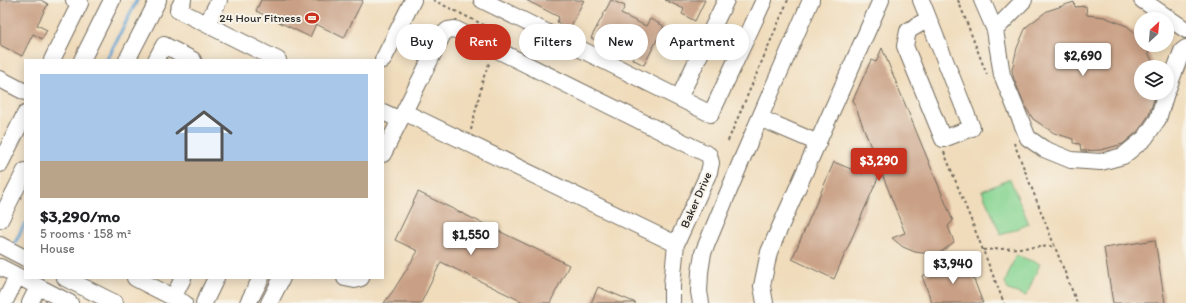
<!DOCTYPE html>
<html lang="en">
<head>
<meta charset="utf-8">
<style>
  :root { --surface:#fff; --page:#f6f6f6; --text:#202124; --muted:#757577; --accent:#c8321e }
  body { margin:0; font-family:Itim,sans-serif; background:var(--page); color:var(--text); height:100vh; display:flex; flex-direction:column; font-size:15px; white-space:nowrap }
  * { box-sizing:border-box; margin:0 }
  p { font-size:13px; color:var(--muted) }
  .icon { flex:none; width:22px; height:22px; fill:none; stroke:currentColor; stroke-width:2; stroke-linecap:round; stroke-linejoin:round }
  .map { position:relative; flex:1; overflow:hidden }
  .side { position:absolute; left:24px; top:59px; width:360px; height:220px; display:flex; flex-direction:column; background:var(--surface); border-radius:0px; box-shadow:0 2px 10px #0003 }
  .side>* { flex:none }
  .top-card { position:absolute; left:396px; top:24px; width:380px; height:36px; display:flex; gap:8px }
  .needle { width:26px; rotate:26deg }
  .fabs { position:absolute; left:1134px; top:12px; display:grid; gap:8px }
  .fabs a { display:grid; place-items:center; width:40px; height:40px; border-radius:50%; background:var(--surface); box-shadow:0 2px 10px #0003; font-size:20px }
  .price { position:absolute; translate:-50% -34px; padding:0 9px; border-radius:4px; background:#fff; color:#222; font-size:13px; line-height:26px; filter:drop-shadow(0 1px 2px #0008) }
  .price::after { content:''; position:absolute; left:50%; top:24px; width:12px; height:9px; margin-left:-6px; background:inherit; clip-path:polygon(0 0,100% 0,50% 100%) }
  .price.selected { background:var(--accent); color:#fff }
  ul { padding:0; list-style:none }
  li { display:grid; align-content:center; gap:8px; height:212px; padding:0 16px }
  li span { display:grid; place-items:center; height:124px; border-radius:0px; color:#555 }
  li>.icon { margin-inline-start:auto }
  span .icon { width:72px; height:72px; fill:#fffc; stroke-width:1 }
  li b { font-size:17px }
  .tag { padding:0 14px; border-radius:18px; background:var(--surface); box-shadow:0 2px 10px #0003; font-size:14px; line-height:36px }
  .tag.selected { background:var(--accent); color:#fff }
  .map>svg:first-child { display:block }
</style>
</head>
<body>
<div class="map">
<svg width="1186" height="303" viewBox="0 0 1186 303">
  <rect width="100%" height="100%" fill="#f7f3e8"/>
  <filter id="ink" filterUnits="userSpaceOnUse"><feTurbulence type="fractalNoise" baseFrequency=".025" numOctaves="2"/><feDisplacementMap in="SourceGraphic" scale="8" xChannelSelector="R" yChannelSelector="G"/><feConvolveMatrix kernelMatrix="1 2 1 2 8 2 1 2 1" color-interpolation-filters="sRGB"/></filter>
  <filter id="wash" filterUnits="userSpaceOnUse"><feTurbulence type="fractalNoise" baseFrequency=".012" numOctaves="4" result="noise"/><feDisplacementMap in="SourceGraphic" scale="16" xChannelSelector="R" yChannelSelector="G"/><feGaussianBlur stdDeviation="0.9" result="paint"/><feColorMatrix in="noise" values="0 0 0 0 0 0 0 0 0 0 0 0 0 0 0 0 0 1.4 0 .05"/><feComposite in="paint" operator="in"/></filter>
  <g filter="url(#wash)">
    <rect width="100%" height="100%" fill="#f0dcbb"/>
    <path fill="#88d593" stroke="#5a805f" d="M1010 179 1029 224 1001 235 982 191Z
      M1016 255 1040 264 1026 296 1008 290 1005 282Z"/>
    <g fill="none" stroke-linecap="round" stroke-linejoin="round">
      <path stroke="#60a0d3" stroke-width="3.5" d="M107 60 137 0
        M13 247 25 223"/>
    </g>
    <g id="blocks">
      <path fill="#c9a085" d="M0 0H41L48 4 37 25 47 30 42 39 33 34 22 56 0 45Z
        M261 0H363L344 38 316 24 310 37 256 11Z
        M526 0H584L570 28 557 22 559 17Z
        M611 0 625 6 621 14 646 26 650 19 664 26 644 65 632 59 634 54 606 39 603 44 591 38Z
        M665 0H705L695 21 682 14 684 9Z
        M1074 2 1075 7 1086 6 1087 15 1104 17 1127 26 1141 38V45H1145L1152 61 1154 67H1141V93H1156L1149 115 1138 131 1123 144 1101 150 1081 151 1080 144 1073 143V139L1054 133 1033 119 1026 108 1014 79 1012 70 1017 48 1026 27 1047 11Z
        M882 48 953 221 948 226 954 242 937 255 915 252 903 247 892 238 905 233 881 171 834 279 792 259 834 162 863 174 875 158 853 100 871 60 876 62Z
        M418 192 569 265 550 303H525L441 262 421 303H384L393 291 418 251 395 240Z
        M1155 240 1165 303H1113L1104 248Z
        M966 259 983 303H932L922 276 961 260 963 264Z
        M598 287 636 303H591Z"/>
    </g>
  </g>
  <g filter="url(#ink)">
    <use href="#blocks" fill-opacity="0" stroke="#70695d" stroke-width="1"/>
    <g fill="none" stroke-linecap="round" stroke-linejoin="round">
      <defs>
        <path id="minor" d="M183 0 178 10 278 60
          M482 0 711 114 764 0
          M921 0 972 128 943 139 905 46 908 31 928 19
          M982 0 995 30 1024 0
          M1142 0 1186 30
          M207 24 219 0
          M995 30 1002 75 1028 138 1044 149 1071 160 1101 162 1123 156 1145 138 1158 119 1166 93
          M52 60 80 3 74 0
          M82 60 112 0
          M127 60 158 0
          M156 60 164 45 193 60
          M383 60 413 0
          M0 79 25 92
          M1167 91 1182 51 1186 48
          M679 98 726 0
          M383 112 400 120
          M404 112 676 244
          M760 118 818 143
          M383 154 443 34 448 30 455 29 709 155 711 163 709 172 676 244 672 285V303
          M0 164 25 114
          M0 220 25 171
          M0 245 25 258
          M0 267 70 303
          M65 278 115 303
          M135 278 184 303
          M345 278 355 280 361 278
          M173 298 183 278
          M4 303 17 277
          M30 303 38 287
          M204 303 216 278
          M248 303 261 278
          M269 303 282 278
          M701 303 699 292 700 272 703 253 742 159 811 0
          M765 303 762 286 769 252 881 0"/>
      </defs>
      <use href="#minor" stroke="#70695d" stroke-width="18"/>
      <path stroke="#70695d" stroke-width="2" stroke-dasharray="3 3" stroke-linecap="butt" d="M433 0 502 34 500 37
        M958 0 987 75
        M471 130 483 79 490 61
        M728 141 788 0
        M1014 143 1077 303
        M944 152 1004 303
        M983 250 1055 246"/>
      <use href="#minor" stroke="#fff" stroke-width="16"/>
    </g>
  </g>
  <defs>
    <symbol id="stadium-bare" viewBox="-9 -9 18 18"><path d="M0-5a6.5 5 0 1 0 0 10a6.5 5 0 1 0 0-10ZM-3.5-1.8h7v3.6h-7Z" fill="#c8321e" stroke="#f7f3e8" stroke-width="2.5" paint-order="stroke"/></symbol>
  </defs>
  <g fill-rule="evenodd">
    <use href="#stadium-bare" x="302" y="8" width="20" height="20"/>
  </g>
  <g text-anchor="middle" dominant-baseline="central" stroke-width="4" stroke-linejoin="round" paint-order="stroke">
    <g font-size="12" fill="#2b2b2b" stroke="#f7f3e8" text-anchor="end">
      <text x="301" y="18">24 Hour Fitness</text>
    </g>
    <g font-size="12" fill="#2b2b2b" stroke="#f7f3e8">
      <text transform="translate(696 200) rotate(-66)">Baker Drive</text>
    </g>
  </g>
</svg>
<div class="fabs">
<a><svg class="needle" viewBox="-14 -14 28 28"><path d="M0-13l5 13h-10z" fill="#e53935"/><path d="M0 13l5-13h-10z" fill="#757577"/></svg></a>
<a><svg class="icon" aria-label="layers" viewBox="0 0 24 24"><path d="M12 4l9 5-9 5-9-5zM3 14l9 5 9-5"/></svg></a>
</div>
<b class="price" style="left:1083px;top:77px">$2,690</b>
<b class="price selected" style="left:879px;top:182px">$3,290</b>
<b class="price" style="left:471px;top:256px">$1,550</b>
<b class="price" style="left:953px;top:285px">$3,940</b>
<div class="top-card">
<a class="tag">Buy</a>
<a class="tag selected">Rent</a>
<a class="tag">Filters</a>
<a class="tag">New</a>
<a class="tag">Apartment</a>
</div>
<section class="side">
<ul>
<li><span style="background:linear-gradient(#a9c7e8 70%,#b9a48a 0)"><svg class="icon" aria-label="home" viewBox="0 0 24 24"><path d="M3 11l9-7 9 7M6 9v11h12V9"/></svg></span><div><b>$3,290/mo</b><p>5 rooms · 158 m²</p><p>House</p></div></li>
</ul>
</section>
</div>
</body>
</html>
